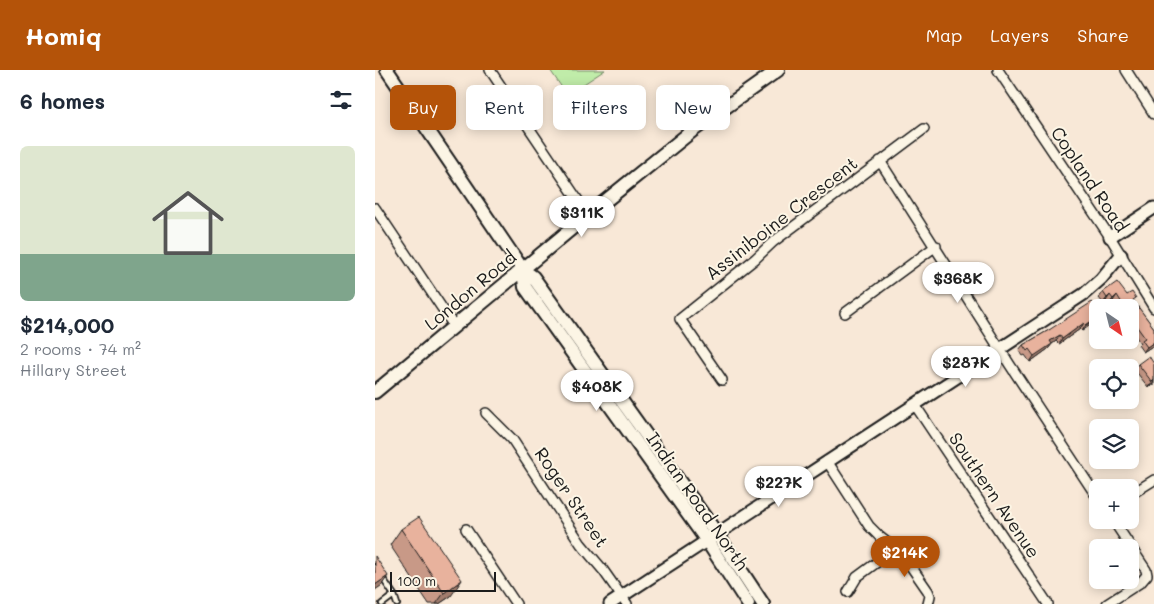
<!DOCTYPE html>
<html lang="en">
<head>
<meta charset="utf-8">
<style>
  :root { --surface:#fff; --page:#f2f2f3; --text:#1f2937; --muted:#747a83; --accent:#b45309 }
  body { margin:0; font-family:Mali,sans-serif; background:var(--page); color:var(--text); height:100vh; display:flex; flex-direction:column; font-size:19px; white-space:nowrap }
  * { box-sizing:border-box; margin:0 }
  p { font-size:16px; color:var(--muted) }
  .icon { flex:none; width:28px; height:28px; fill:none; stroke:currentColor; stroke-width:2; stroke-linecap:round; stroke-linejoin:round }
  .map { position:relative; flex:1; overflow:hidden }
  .drawer { display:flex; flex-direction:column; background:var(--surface); width:375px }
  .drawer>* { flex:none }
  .guide { position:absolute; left:15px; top:15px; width:475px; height:45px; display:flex; gap:10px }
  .needle { width:32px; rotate:145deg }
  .tools { position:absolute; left:714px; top:229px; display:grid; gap:10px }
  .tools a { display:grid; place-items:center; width:50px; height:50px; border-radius:8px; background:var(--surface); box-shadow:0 2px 12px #0003; font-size:25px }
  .scale { position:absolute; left:15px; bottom:12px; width:106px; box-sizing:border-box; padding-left:5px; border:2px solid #1c1c1c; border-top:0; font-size:14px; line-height:18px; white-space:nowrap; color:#1c1c1c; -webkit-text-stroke:4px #fcf5e5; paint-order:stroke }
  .price { position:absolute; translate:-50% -42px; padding:0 11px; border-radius:18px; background:#fff; color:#222; font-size:16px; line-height:32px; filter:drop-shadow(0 1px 2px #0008) }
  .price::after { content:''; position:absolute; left:50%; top:30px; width:15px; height:11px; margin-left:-8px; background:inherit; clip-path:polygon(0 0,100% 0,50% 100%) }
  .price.current { background:var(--accent); color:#fff }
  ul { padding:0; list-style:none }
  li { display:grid; align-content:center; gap:10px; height:265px; padding:0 20px }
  li span { display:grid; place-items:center; height:155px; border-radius:8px; color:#555 }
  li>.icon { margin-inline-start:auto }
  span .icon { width:90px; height:90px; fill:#fffc; stroke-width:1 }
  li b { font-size:21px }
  h2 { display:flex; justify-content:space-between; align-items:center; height:60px; padding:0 20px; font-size:21px }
  .tag { padding:0 18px; border-radius:8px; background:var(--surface); box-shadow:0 2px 12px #0003; font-size:18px; line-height:45px }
  .tag.current { background:var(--accent); color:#fff }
  header { display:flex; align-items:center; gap:30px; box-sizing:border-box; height:70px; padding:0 25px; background:var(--accent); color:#fff }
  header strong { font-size:24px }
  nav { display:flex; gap:28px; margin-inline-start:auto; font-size:18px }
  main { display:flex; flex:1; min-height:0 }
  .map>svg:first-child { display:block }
</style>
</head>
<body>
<header>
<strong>Homiq</strong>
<nav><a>Map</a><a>Layers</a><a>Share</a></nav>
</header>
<main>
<section class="drawer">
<h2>6 homes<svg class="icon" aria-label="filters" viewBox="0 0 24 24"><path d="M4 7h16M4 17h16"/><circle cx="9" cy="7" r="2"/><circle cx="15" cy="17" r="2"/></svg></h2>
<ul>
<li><span style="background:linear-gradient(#dfe7d0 70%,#7fa58c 0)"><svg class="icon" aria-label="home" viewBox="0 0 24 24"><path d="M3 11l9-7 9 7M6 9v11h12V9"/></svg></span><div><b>$214,000</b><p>2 rooms · 74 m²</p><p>Hillary Street</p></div></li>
</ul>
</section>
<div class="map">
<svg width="779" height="534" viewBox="0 0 779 534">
  <rect width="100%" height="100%" fill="#f8e8d7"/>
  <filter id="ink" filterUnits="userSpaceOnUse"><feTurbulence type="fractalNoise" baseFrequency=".02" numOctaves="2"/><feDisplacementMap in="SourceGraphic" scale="10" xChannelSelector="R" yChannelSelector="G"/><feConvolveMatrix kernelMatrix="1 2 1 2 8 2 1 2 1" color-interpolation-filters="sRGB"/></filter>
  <g filter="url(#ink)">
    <path fill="#c0eca9" stroke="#6e8462" d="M175 0H230L192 25Z"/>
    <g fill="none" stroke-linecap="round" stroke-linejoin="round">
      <defs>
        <path id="service" d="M0 497 19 525 22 534
          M7 534 19 525"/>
        <path id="minor" d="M115 0 213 145
          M623 0 735 167 779 238
          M751 0 779 44
          M505 91 635 295 722 427
          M0 138 79 256
          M470 243 561 176
          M347 310 305 249 380 189 398 172 549 59
          M540 335 673 534
          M111 343 137 369 206 474 228 500 252 534
          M452 391 494 456 505 467 528 485 553 521 555 526 553 534
          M755 425 779 410
          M91 459 141 534
          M473 522 482 507 520 479
          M732 534 766 512 772 505 771 500 738 450"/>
        <path id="tertiary" d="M735 167 779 138
          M235 534 709 224 726 209 746 185"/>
        <path id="secondary" d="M12 0 148 200 158 207 342 464 388 534
          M148 200 150 217 332 471 373 534
          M0 322 213 145 317 61 403 0"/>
      </defs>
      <use href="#service" stroke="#1c1c1c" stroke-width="8"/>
      <use href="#minor" stroke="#1c1c1c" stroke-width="12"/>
      <use href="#tertiary" stroke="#1c1c1c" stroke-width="15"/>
      <use href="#secondary" stroke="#1c1c1c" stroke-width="16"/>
      <use href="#service" stroke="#fcf5e5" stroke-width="4.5"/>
      <use href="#minor" stroke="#fcf5e5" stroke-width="9"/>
      <use href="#tertiary" stroke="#fcf5e5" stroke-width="11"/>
      <use href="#secondary" stroke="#fcf5e5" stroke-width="12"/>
    </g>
    <path fill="#c89987" stroke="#1c1c1c" d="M728 222 752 225 759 232 779 258V275L768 282 763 275 765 273 756 259 755 238H743L738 231 734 234 731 231 728 233 724 228Z
      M722 250 707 261 705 259 684 274 681 271 677 274 673 279 655 292 650 285 648 286 644 280 648 275 674 260Z
      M763 294H779V316L778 314 773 317 759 299Z
      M26 459 76 526 64 534H54L15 475Z"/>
    <path fill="#a27d6e" stroke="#1c1c1c" d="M735 225 731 231 728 233 732 228Z
      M742 225 738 231 734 234 738 229Z
      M722 247V250L707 261 711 255Z
      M709 253 705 259 684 274 687 269Z
      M685 265 681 271 677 274 673 279 655 292 659 286 675 271Z
      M779 272V275L768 282 772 277Z
      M779 310 778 314 773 317 777 312Z
      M13 506 6 516 0 520V515Z
      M87 510 76 526 64 534H61L69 523Z"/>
    <path fill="#e8b29d" stroke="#1c1c1c" d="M742 212 752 225 757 222 761 228 758 230 779 258V272L772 277 767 270 770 268 760 254 755 257V238H750L742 225 738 229 735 225 732 228 728 222Z
      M717 232 722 240V247L711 255 709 253 687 269 685 265 675 271 677 274 659 286 654 279 652 281 648 275 674 260Z
      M774 286 779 294V310L777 312 763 294Z
      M44 447 87 510 69 523 26 459Z
      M0 486 13 506 0 515Z"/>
  </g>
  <g text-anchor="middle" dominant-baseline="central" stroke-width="4" stroke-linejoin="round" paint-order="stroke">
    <g font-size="18" fill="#1c1c1c" stroke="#fcf5e5">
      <text transform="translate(715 109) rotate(56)">Copland Road</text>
      <text transform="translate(406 148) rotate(-38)">Assiniboine Crescent</text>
      <text transform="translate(95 220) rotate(-40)">London Road</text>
      <text transform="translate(620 425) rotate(56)">Southern Avenue</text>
      <text transform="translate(197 427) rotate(56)">Roger Street</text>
      <text transform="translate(323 431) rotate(55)">Indian Road North</text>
    </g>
  </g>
</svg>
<div class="tools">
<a><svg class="needle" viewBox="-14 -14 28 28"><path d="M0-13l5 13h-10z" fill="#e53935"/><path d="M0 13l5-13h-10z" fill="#747a83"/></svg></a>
<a><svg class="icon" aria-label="locate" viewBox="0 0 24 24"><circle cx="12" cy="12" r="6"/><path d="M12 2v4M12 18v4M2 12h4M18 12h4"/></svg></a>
<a><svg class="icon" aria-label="layers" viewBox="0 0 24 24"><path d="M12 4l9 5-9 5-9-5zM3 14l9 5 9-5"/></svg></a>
<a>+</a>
<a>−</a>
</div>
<div class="scale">100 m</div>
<b class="price" style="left:207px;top:168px">$311K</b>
<b class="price" style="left:583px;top:234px">$368K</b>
<b class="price" style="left:591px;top:318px">$287K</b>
<b class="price" style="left:222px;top:342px">$408K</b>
<b class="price" style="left:404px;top:438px">$227K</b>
<b class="price current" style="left:530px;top:508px">$214K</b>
<div class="guide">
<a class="tag current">Buy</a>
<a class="tag">Rent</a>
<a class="tag">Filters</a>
<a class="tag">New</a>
</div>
</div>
</main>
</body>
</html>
